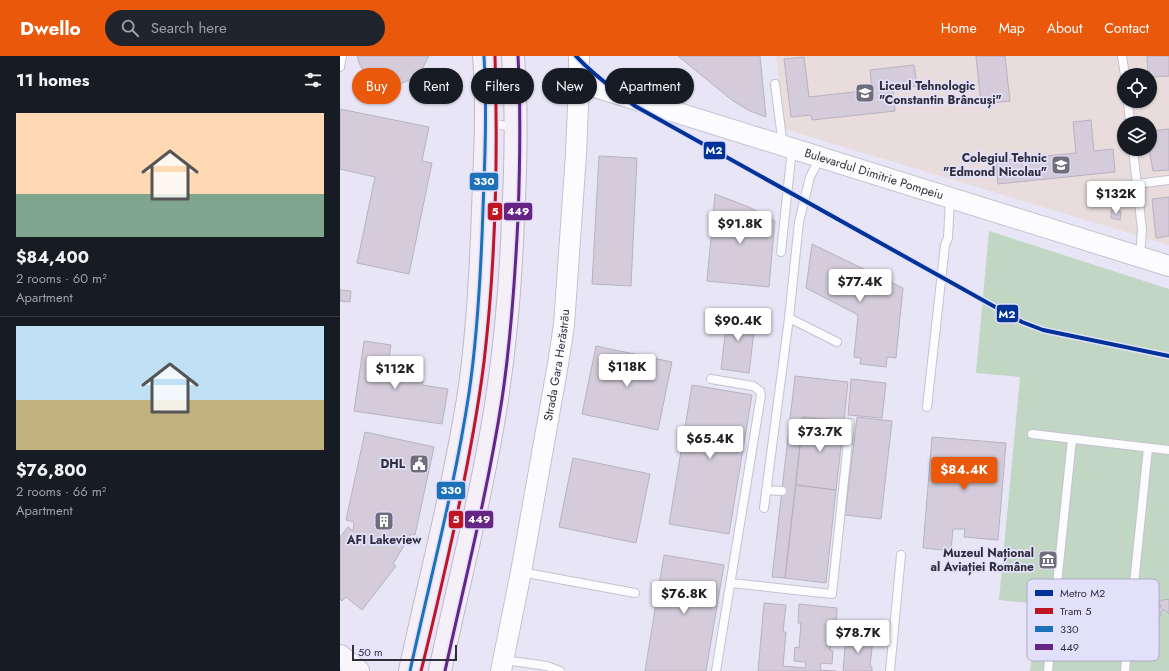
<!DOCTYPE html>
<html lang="en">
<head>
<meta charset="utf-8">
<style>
  :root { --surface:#171b24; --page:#20242c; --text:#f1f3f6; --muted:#9ea1a6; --line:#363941; --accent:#ea580c }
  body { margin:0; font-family:Jost,sans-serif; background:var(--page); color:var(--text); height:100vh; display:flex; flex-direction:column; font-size:15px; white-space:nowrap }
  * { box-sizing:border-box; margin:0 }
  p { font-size:13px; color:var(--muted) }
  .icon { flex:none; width:22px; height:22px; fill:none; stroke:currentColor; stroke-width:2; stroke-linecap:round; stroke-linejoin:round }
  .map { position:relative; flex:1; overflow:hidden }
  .side { display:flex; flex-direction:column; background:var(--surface); width:340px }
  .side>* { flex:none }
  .top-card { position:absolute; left:12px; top:12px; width:380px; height:36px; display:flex; gap:8px }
  .fabs { position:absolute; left:777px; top:12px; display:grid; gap:8px }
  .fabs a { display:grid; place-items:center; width:40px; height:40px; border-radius:50%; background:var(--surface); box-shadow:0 1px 3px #0004; font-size:20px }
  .scale { position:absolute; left:12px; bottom:10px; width:105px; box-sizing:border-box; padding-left:4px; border:2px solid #302e3b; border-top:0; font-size:11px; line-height:14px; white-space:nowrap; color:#302e3b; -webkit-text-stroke:3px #e3e0fc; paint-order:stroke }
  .price { position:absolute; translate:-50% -34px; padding:0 9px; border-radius:4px; background:#fff; color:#222; font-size:13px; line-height:26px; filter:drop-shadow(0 1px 2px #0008) }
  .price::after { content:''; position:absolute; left:50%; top:24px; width:12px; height:9px; margin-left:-6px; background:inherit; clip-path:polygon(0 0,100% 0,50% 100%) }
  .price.active { background:var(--accent); color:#fff }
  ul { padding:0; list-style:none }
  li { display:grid; align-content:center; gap:8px; height:212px; padding:0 16px }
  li+li { border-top:1px solid var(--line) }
  li span { display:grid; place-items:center; height:124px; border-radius:0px; color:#555 }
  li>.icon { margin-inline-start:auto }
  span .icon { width:72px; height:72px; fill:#fffc; stroke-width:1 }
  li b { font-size:17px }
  h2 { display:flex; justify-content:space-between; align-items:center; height:48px; padding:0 16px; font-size:17px }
  .chip { padding:0 14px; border-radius:18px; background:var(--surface); box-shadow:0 1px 3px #0004; font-size:14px; line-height:36px }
  .chip.active { background:var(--accent); color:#fff }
  header { display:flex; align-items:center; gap:24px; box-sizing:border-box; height:56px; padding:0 20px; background:var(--accent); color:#fff }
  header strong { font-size:19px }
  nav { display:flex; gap:22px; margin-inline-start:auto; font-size:14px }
  .search { width:280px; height:36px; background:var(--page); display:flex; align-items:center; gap:10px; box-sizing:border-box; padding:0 14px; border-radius:22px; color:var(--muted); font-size:15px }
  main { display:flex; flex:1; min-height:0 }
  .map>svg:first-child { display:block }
</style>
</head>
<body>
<header>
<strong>Dwello</strong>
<div class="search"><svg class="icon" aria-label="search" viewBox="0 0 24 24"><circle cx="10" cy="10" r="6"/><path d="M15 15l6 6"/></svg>Search here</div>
<nav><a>Home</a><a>Map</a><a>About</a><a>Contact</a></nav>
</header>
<main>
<section class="side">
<h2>11 homes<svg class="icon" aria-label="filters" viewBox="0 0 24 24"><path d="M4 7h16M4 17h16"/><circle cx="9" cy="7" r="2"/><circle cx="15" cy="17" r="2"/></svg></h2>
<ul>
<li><span style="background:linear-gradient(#ffd9b3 65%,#7fa58c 0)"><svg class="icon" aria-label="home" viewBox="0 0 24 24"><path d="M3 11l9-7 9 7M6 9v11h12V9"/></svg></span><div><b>$84,400</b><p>2 rooms · 60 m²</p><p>Apartment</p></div></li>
<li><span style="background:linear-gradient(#bfe0f5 60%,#c2b280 0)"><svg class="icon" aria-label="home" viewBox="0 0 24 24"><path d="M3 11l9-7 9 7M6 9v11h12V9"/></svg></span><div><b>$76,800</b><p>2 rooms · 66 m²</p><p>Apartment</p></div></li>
</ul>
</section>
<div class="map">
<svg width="829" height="615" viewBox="0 0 829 615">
  <rect width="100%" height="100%" fill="#e8e6f6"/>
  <path fill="#e8dddc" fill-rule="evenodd" d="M436 0H829V189L444 73ZM784 19H810V45H784ZM784 67H810V93H784Z"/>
  <path fill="#c2d6c4" d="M649 175 829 233V615H690L698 548 659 544 680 321 636 317Z"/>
  <path fill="#d4ccdb" stroke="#b8b2bf" d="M17 0H89L82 13 71 23 61 28 52 29H41L33 24 25 17 20 9Z
    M338 0H420L426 61 410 55 393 45Z
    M636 0H665L670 45 641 48Z
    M807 0H829V20L810 21V19H808Z
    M464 1 469 41 532 34 530 14 574 9 577 30 553 33 555 55 472 64 471 59 451 61 444 3Z
    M0 53 89 71 82 105 92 107 69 218 17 207 35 121 0 113Z
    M751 64 754 95 773 93 775 116 658 128 656 105 736 97 733 66Z
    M829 73V114L813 115 809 93 810 75Z
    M259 100 297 102 291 230 252 228Z
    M375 138 409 151 435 165 429 231 367 225Z
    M829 141V180L816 182 812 143Z
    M771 154 781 156 780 164 771 162Z
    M472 188 563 232 556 302 547 301 546 311 520 308 521 302 514 301 518 259 466 232Z
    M0 234 11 235 10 246 0 245Z
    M388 255 416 259 409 317 381 313Z
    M24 285 51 289 46 319 83 325 82 329 108 333 102 368 14 355Z
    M256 290 332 306 318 374 242 358Z
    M455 320 508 326 504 365 463 361 445 522 432 521Z
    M511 323 546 327 542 362 508 359Z
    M352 329 412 339 389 478 329 468Z
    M463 361 504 365 496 434 456 429Z
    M517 361 552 365 541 463 505 459Z
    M25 376 94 391 75 479 71 478 53 508 56 510 22 554 6 541 2 545 0 543V481L8 471 13 475 14 466 6 464Z
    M592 381 666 387 658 484 624 481 625 473H613L611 495 583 492Z
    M233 402 310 418 296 487 219 471Z
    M456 429 496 434 486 527 445 522Z
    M324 499 384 509 366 615H305Z
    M829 543V558L823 553 821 555V559L819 561 818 557 815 558 817 556 813 555 815 553H819L821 550 817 545Z
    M424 547 446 549 443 576H446L443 610 465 612 466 606 454 605 455 591 459 592 461 567H458L459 548 497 552 496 571H492L490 594 493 595 492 608 481 607 480 614 496 615H418Z
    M506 580 533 582 530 611H532V615H503Z"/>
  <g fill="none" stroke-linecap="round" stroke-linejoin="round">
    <defs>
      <path id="service" d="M782 0 785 19
        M0 11 2 0
        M435 28 443 90
        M788 45 790 67
        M147 67 174 71
        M793 93 802 174 800 200
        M797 128 829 124
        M441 196 452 93
        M449 262 497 286
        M371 323 413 330 420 335 421 339 376 615
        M587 351 605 189 608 182 610 142
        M692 378 829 394
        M426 434 442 435
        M424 452 449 262 459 166 470 121 480 102
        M181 516 295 537
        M391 527 492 538 510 367
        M164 604 207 610 220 615
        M550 615 561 499
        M708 615 732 383
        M785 615 808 392"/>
      <g id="tertiary">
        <path id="s1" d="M239 26 829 210"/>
        <path id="s2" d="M161 615 181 516 218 308 224 269 236 98 239 26V0"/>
      </g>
      <path id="secondary" d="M0 600 18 615"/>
      <path id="primary" d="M70 615C90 522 114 431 129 337 138 276 141 215 143 153 145 102 148 51 144 0
        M100 615C119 524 143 434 157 343 166 283 171 223 173 162 176 109 177 54 173 0"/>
    </defs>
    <use href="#service" stroke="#c4c2d0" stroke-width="10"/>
    <use href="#tertiary" stroke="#c4c2d0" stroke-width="22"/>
    <use href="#secondary" stroke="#c4c2d0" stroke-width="24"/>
    <use href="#primary" stroke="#c2b8c9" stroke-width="24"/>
    <use href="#service" stroke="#fcfbfe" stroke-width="8"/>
    <use href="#tertiary" stroke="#fcfbfe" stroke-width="20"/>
    <use href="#secondary" stroke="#f8f5fb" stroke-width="22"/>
    <use href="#primary" stroke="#f5eff8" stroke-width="22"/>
    <defs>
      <path id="bus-1" d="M70 615C90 523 115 430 129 337 138 276 141 214 143 153 145 102 147 51 144 0"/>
      <path id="bus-2" d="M105 615C125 524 148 434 162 343 171 283 175 223 178 162 180 108 181 54 178 0"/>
    </defs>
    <use href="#bus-1" stroke="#e3e0fc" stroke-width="6"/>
    <use href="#bus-2" stroke="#e3e0fc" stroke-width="6"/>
    <use href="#bus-1" stroke="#1d71b8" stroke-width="3"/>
    <use href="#bus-2" stroke="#662483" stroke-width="3"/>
    <defs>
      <path id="tram-1" d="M81 615C91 576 100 536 109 496 123 433 136 370 144 306 156 204 158 102 155 0"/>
    </defs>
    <use href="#tram-1" stroke="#e3e0fc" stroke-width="6"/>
    <use href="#tram-1" stroke="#be1622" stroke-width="3"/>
    <defs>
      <path id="metro-1" d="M236 0C253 19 275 34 295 50L682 266 703 274 829 300"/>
    </defs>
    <use href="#metro-1" stroke="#e3e0fc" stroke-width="7"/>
    <use href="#metro-1" stroke="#039" stroke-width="4"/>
  </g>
  <defs>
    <symbol id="school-square" viewBox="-11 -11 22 22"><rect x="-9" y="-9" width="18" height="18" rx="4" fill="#706e7c" stroke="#e3e0fc"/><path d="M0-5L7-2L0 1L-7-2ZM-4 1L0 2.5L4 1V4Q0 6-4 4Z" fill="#fff"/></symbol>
    <symbol id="civic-square" viewBox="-11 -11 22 22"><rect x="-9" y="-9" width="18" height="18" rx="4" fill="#706e7c" stroke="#e3e0fc"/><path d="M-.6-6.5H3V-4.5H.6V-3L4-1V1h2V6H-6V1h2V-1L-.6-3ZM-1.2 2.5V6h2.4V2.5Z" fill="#fff"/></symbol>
    <symbol id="building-square" viewBox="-11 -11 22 22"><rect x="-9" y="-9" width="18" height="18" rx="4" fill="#706e7c" stroke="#e3e0fc"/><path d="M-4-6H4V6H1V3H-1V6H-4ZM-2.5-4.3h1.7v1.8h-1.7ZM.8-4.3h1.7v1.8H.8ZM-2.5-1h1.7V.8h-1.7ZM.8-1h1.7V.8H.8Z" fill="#fff"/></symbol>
    <symbol id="museum-square" viewBox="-11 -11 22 22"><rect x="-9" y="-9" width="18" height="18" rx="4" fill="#706e7c" stroke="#e3e0fc"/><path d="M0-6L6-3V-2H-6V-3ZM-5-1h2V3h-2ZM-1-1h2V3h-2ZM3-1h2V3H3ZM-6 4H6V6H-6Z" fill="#fff"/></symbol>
  </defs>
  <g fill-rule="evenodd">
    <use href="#school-square" x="514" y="26" width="22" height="22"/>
    <use href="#school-square" x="710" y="98" width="22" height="22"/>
    <use href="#civic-square" x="68" y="397" width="22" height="22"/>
    <use href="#building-square" x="33" y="454" width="22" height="22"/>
    <use href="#museum-square" x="697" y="493" width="22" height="22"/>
  </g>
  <g text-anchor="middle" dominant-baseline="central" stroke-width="3.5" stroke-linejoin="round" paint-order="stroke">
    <g font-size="12" font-weight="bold" fill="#302e3b" stroke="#e3e0fc" text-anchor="end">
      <text x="539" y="30" text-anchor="start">Liceul Tehnologic<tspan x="539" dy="14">"Constantin Brâncuși"</tspan></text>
      <text x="707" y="102">Colegiul Tehnic<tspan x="707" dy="14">"Edmond Nicolau"</tspan></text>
      <text x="65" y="408">DHL</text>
      <text x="44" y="484" text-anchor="middle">AFI Lakeview</text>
      <text x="694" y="497">Muzeul Național<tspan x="694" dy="14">al Aviației Române</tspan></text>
    </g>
    <g font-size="12" fill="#302e3b" stroke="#e3e0fc">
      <text stroke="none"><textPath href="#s1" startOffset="309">Bulevardul Dimitrie Pompeiu</textPath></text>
      <text stroke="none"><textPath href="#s2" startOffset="311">Strada Gara Herăstrău</textPath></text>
    </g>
  </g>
  <rect x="687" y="523" width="132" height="82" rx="6" fill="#e3e0fc" stroke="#adabc2" stroke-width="1"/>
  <rect x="695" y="534" width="18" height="6" fill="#039"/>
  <rect x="695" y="552" width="18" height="6" fill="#be1622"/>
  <rect x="695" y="570" width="18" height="6" fill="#1d71b8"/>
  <rect x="695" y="588" width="18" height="6" fill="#662483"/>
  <g font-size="11" fill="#302e3b">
    <text x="720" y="541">Metro M2</text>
    <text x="720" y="559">Tram 5</text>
    <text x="720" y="577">330</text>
    <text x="720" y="595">449</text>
  </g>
  <g stroke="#e3e0fc" stroke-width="1.5">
    <rect x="363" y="85" width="23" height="19" rx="4" fill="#039"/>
    <rect x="129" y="116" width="30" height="19" rx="4" fill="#1d71b8"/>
    <rect x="163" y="146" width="30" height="19" rx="4" fill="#662483"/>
    <rect x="147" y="146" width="16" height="19" rx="4" fill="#be1622"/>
    <rect x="656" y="248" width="23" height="19" rx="4" fill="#039"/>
    <rect x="96" y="425" width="30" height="19" rx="4" fill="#1d71b8"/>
    <rect x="124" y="454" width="30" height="19" rx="4" fill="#662483"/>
    <rect x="108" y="454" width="16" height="19" rx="4" fill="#be1622"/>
  </g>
  <g font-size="11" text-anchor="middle" font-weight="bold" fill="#fff">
    <text x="374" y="98">M2</text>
    <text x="144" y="129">330</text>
    <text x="178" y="159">449</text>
    <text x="155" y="159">5</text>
    <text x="667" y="262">M2</text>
    <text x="111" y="438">330</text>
    <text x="139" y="467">449</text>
    <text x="116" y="467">5</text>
  </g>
</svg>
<div class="fabs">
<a><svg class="icon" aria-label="locate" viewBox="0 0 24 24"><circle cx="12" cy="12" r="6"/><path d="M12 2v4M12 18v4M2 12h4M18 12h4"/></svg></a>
<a><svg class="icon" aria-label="layers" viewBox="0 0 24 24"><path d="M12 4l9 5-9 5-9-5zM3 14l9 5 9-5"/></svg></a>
</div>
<div class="scale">50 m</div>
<b class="price" style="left:776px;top:159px">$132K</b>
<b class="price" style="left:400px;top:189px">$91.8K</b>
<b class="price" style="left:520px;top:247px">$77.4K</b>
<b class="price" style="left:398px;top:286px">$90.4K</b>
<b class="price" style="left:287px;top:332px">$118K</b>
<b class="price" style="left:55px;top:334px">$112K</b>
<b class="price" style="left:480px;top:397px">$73.7K</b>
<b class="price" style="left:370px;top:404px">$65.4K</b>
<b class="price active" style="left:624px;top:435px">$84.4K</b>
<b class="price" style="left:344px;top:559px">$76.8K</b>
<b class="price" style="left:518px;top:598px">$78.7K</b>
<div class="top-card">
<a class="chip active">Buy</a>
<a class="chip">Rent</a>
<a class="chip">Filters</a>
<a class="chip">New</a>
<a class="chip">Apartment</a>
</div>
</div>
</main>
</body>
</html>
